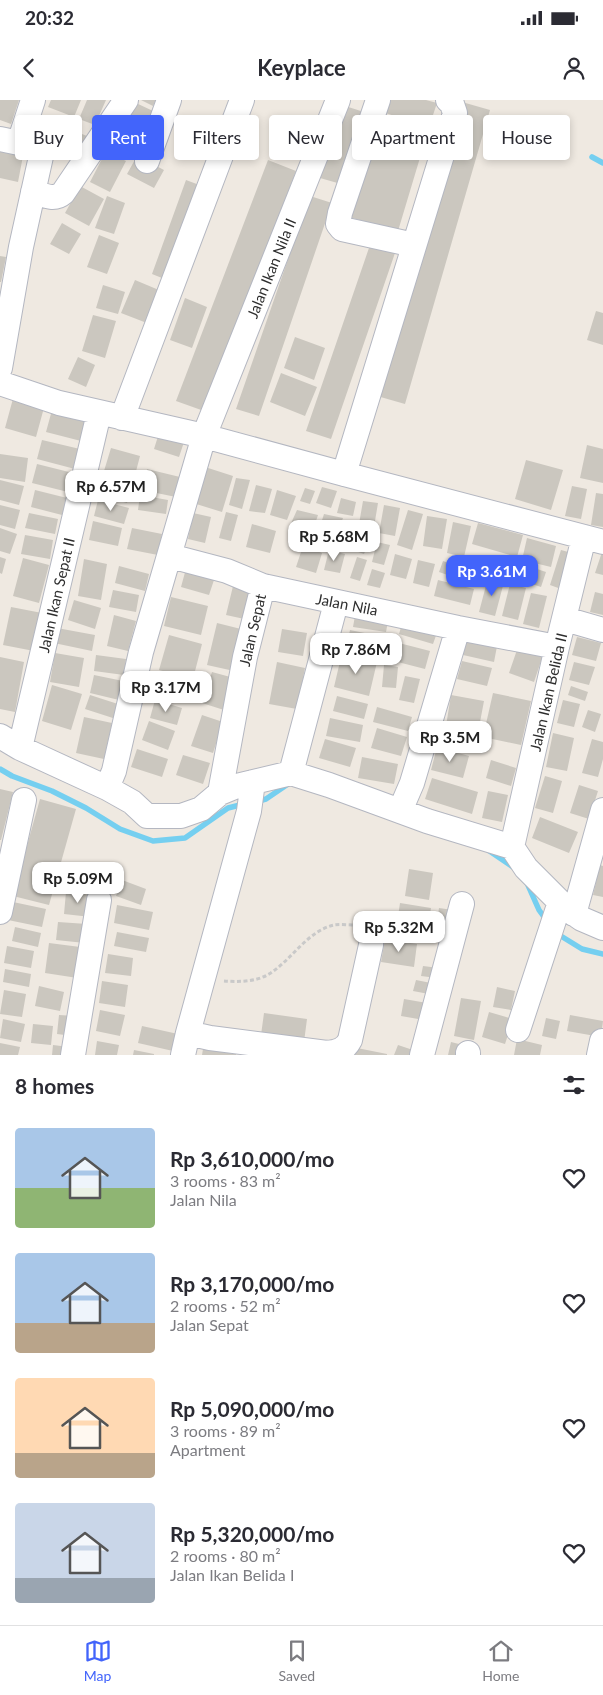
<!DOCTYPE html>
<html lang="en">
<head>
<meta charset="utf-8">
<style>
  :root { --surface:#fff; --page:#f7f7f7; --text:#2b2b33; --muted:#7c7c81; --line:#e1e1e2; --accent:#4264fb }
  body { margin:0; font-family:Lato,sans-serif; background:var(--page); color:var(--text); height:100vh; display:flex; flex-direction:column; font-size:19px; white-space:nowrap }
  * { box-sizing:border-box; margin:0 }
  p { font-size:16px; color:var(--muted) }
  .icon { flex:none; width:28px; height:28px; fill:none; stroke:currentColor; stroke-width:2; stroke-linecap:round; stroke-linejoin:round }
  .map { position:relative; height:955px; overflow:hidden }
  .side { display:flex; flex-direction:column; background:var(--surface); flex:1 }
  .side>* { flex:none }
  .banner { position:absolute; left:15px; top:15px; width:574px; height:45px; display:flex; gap:10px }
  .price { position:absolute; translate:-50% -42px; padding:0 11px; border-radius:10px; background:#fff; color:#222; font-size:16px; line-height:32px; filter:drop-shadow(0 1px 2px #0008) }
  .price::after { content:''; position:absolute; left:50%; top:30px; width:15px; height:11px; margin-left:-8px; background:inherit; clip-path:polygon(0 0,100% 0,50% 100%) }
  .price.selected { background:var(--accent); color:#fff }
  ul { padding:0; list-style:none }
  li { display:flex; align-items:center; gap:15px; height:125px; padding:0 15px }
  li span { display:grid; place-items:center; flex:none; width:140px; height:100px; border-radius:5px; color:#555 }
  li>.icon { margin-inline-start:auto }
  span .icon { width:60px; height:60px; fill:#fffc; stroke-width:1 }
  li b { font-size:21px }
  h2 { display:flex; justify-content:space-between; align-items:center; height:60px; padding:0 15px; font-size:21px }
  .tag { padding:0 18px; border-radius:5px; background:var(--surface); box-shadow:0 2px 8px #0003; font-size:18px; line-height:45px }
  .tag.selected { background:var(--accent); color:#fff }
  .status { display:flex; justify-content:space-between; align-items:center; height:35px; padding:0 25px; background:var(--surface); direction:ltr }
  .status svg { height:14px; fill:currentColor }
  header { display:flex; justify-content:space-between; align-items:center; height:65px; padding:0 15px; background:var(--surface); font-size:22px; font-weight:700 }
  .menu { display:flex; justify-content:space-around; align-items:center; height:70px; border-top:1px solid var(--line); background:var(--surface); font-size:14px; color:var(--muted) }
  .menu a { display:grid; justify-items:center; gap:2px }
  .menu .selected { color:var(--accent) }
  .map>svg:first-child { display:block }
</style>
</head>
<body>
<div class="status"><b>20:32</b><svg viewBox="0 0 49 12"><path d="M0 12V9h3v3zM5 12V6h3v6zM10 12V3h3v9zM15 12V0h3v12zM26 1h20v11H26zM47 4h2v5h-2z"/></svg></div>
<header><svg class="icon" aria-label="back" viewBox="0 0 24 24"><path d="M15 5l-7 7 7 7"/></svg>Keyplace<svg class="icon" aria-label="person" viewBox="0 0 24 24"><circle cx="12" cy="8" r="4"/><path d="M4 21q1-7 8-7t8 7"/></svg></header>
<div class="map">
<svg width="603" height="955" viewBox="0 0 603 955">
  <rect width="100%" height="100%" fill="#efe9e1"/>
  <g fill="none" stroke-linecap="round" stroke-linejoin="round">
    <path stroke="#75cff0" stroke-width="5.5" d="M592 57 603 63
      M0 669 12 676 52 691 86 708 120 729 153 741 185 738 228 708 244 704
      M255 702 266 699 288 684
      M488 750 513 767
      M527 783 539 810 547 821
      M556 833 582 849 603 854"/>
  </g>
  <path fill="#cbc7bf" d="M0 0H19L11 24 0 20Z
    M51 0H81L74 17 48 7Z
    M87 0H106L95 25 79 19Z
    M141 0H156L153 6Z
    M383 0H426L437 3 428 30 402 22 403 19 380 11Z
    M462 2 490 10 405 304 377 296Z
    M136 3 153 11 146 24 130 16Z
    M342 5 364 12 341 84 320 78Z
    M379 17 428 31 398 131 349 117Z
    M127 21 141 29 134 40 120 32Z
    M62 26 87 36 80 55 55 45Z
    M0 51 23 56 18 82 0 78Z
    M106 51 126 61 110 92 90 82Z
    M137 56 164 70 154 88 127 74Z
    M268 60 296 71 204 311 176 301Z
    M186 80 202 86 167 180 152 174Z
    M80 86 104 99 89 126 65 113Z
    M107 96 125 103 114 134 95 128Z
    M310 96 332 103 259 316 236 309Z
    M62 123 81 134 69 154 50 144Z
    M99 135 119 143 107 174 87 167Z
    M370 145 395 153 331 339 306 331Z
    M0 156 6 157 1 182H0Z
    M135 180 166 193 152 225 121 213Z
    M103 185 125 192 118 214 96 208Z
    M185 198 207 207 192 248 170 240Z
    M596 211 603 213V245L587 240Z
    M93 215 116 221 105 258 82 251Z
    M295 237 325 248 314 280 284 268Z
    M78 257 95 265 86 287 68 279Z
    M281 273 317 287 305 316 270 302Z
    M14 295 45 304 36 337 5 328Z
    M52 310 87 319 81 341 46 332Z
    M160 330 185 339 179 357 154 349Z
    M42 340 80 349 75 369 37 359Z
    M587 345 603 349V383L580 378Z
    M111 348 140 356 134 379 104 371Z
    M0 354 28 358 25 382 0 378Z
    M526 360 563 370 551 410 515 399Z
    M37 364 73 373 68 392 32 383Z
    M205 367 233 376 222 412 193 403Z
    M147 369 180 377 176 397 142 390Z
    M105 377 132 384 127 403 99 395Z
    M236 378 250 380 242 409 229 405Z
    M0 380 24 386 19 405 0 400Z
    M256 385 272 389 265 413 249 411Z
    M572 386 587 389 581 419 565 416Z
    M322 387 337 391 331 408 316 403Z
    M305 388 315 391 310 404 300 401Z
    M35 390 67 398 62 415 31 407Z
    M277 390 296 396 287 420 270 415Z
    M596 393 603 394V427L591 425Z
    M140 395 168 400 166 414 138 410Z
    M341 398 356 402 353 416 337 413Z
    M98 400 129 408 124 424 94 416Z
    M363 401 378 403 374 427 359 424Z
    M0 405 20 410 15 429 0 425Z
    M384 405 400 408 395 436 379 433Z
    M297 410 318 415 311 436 288 430Z
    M408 410 423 414 412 450 397 445Z
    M226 412 238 415 231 441 219 438Z
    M29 413 58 419 55 434 25 428Z
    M193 413 211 417 205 443 188 439Z
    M324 414 343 418 333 445 315 442Z
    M427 416 447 419 442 449 423 446Z
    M93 421 122 428 118 446 89 440Z
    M453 422 471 426 464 457 447 453Z
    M478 423 523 435 517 457 472 444Z
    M252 424 276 431 270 453 246 447Z
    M0 428 17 434 10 454 0 451Z
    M132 428 162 434 158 455 127 449Z
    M347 429 370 438 364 454 341 446Z
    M25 435 53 440 50 459 21 454Z
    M527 438 556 446 551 467 522 460Z
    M377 442 390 445 384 465 372 462Z
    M303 446 322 453 316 473 296 467Z
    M329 450 345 454 340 473 324 470Z
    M561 450 572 453 561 489 550 485Z
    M602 452 603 453V475L595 473Z
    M395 454 412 459 406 479 390 475Z
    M489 455 515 462 511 477 485 470Z
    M0 457 6 459 2 474 0 473Z
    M357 457 367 460 360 481 350 478Z
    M23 458 49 465 39 503 13 496Z
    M84 459 107 464 101 500 78 496Z
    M418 460 435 464 429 487 413 483Z
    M443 461 480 474 476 485 439 472Z
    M522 464 546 472 541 487 517 479Z
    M187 465 216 474 209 495 181 487Z
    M119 466 149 474 145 491 115 483Z
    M372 469 385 473 380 488 367 485Z
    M488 478 504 482 495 516 479 512Z
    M438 480 474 489 470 505 434 496Z
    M234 482 258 488 249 520 226 515Z
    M510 484 526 488 518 520 502 516Z
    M113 490 139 495 136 512 109 507Z
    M595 492 603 494V515L590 512Z
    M531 493 547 496 539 528 523 524Z
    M171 497 208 506 201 535 164 526Z
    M74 500 101 508 95 529 68 520Z
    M11 507 42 513 34 551 3 545Z
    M356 510 389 516 386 532 353 527Z
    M114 515 136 521 128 551 107 546Z
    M404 517 439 527 433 544 399 534Z
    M217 523 245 530 234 571 207 565Z
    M57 528 95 535 92 551 54 543Z
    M282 529 307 533 303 556 278 552Z
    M350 530 384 537 380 556 346 549Z
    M467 534 498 541 494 562 463 555Z
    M169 535 202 544 193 579 159 570Z
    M577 537 601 543 596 561 572 555Z
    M399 543 430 551 425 569 394 561Z
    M518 547 543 555 534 582 509 573Z
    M55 553 84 558 79 587 50 582Z
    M342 553 377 562 369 596 334 587Z
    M96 555 126 559 124 575 94 571Z
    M0 557 24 562 15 612 0 609Z
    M462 561 492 568 487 586 457 579Z
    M277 562 305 568 297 609 269 604Z
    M574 562 595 567 589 585 569 580Z
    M384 565 398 567 396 588 382 587Z
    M212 572 234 578 224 610 202 603Z
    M94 575 123 581 119 600 90 593Z
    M162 576 190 584 185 602 156 594Z
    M405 576 420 579 414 603 399 600Z
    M52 585 82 594 71 630 42 621Z
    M571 586 588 592 585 601 568 595Z
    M493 593 531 601 521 645 483 637Z
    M90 595 121 605 116 619 85 609Z
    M451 595 484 601 477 638 445 632Z
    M337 596 368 604 364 619 333 611Z
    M155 600 182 608 177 625 150 618Z
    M563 600 580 604 574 627 557 623Z
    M377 607 412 617 408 631 373 622Z
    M588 610 601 614 595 632 582 627Z
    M202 615 223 622 213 653 191 646Z
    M84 617 112 623 104 659 76 653Z
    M330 618 363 625 360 642 326 636Z
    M149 621 175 631 168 650 142 640Z
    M377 628 407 637 401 656 371 648Z
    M553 633 574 638 567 671 546 667Z
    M325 639 356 648 350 667 319 658Z
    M592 639 603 642V659L598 677 582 673Z
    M437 647 469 656 463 678 431 670Z
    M137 649 168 659 162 677 131 667Z
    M183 655 210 663 203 684 176 675Z
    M362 657 398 664 394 684 358 678Z
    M491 660 516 668 511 686 486 678Z
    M545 676 562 681 553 713 535 708Z
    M432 678 478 692 472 714 425 699Z
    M579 685 598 691 589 719 570 713Z
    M0 689 13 692 1 740H0Z
    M488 691 508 695 502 722 482 718Z
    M40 699 76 709 49 805 13 796Z
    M540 717 578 732 569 753 532 738Z
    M71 764 100 775 94 790 66 779Z
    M600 765 603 766V797L593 795Z
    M409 769 433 773 429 800 405 796Z
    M122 780 146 789 141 805 116 796Z
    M66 792 93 795 91 817 64 814Z
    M13 802 46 809 42 827 8 820Z
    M400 803 431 808 428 828 397 823Z
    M117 805 153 812 149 830 114 823Z
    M439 808 453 810 448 841 434 839Z
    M58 822 87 824 85 843 56 840Z
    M15 827 41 833 38 847 12 841Z
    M117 832 149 838 146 852 114 846Z
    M385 839 417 844 414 867 381 862Z
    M49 843 88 848 84 879 45 873Z
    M7 846 34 851 31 868 4 863Z
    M108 854 133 858 131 876 105 873Z
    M423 866 439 868 437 878 421 876Z
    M5 869 31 874 29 887 3 882Z
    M416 880 436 884 434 895 413 891Z
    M102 881 128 885 125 907 99 903Z
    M39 886 64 892 60 911 35 906Z
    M497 887 515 891 511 910 493 907Z
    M4 890 26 894 22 917 0 914Z
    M461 898 481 901 474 940 454 936Z
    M404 899 427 903 424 920 401 916Z
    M100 910 125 915 120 936 96 931Z
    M489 912 513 919 505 944 482 937Z
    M264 913 307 919 304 942 261 935Z
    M59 915 75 916 73 936 57 934Z
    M570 915 603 921 601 937 567 931Z
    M546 918 560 921 556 939 542 936Z
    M3 919 25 924 21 942 0 938Z
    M33 924 53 926 51 945 31 943Z
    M142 926 178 934 173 951 138 943Z
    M517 939 542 945 540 955H514Z
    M97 941 119 945 117 955H95Z
    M451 942 467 946 465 955H448Z
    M0 943 20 947 18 955H0Z
    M53 945 69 947V955H52Z
    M398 945 419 952 418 955H394Z
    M357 948 387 954V955H355Z
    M203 949 236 954V955H202Z
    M134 950 154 954V955H133Z"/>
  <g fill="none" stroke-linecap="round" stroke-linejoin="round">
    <defs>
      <path id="minor" d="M378 0 340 113 338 124 342 129 414 145
        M0 39 38 47 42 52 21 147 0 268
        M19 43 33 0
        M147 61 169 0
        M33 92C44 95 54 101 63 93L126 0
        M0 283 59 303 204 336 344 374 603 442
        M122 318 242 0
        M344 374 455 13 452 4 448 0
        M170 456 227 471 263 486 458 528 557 547
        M565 519 603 530
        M0 636 20 648 107 688 132 702 147 716H181L201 709 220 693 237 686 291 673 329 685 427 721 512 747 526 768 566 808 582 819 603 828
        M20 648 99 313
        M291 673 336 503
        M107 688 114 671 141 552 204 336 338 0
        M220 693 245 557 263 486
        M400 711 412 683 458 528
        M512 747 557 547 584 437
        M0 812 24 700
        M574 814 603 710
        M518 930 560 802
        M188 933 210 938 327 953C337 952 345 950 350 940L371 845 372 834
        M73 955 99 800
        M183 955 188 933 249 711 253 682
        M422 955 462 804
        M468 955V953
        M599 955 602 941"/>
    </defs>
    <use href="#minor" stroke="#b4b7c1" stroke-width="26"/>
    <path stroke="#c9c9c9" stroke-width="3" stroke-dasharray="4 2.5" stroke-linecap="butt" d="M224 881C238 882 256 882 269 874 292 860 307 831 334 825 340 824 348 825 354 825"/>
    <use href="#minor" stroke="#fff" stroke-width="24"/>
  </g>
  <g text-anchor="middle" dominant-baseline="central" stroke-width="4.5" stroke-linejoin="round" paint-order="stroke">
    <g font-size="15" fill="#2e2e2e" stroke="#fff">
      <text transform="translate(271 168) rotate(-68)">Jalan Ikan Nila II</text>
      <text transform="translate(56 495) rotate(-77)">Jalan Ikan Sepat II</text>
      <text transform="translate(347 504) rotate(11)">Jalan Nila</text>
      <text transform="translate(252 530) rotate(-77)">Jalan Sepat</text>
      <text transform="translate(548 592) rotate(-77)">Jalan Ikan Belida II</text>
    </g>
  </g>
</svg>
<b class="price" style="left:111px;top:412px">Rp 6.57M</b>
<b class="price" style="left:334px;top:462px">Rp 5.68M</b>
<b class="price selected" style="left:492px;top:497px">Rp 3.61M</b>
<b class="price" style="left:356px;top:575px">Rp 7.86M</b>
<b class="price" style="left:166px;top:613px">Rp 3.17M</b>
<b class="price" style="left:450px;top:663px">Rp 3.5M</b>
<b class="price" style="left:78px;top:804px">Rp 5.09M</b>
<b class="price" style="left:399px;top:853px">Rp 5.32M</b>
<div class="banner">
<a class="tag">Buy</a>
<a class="tag selected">Rent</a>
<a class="tag">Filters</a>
<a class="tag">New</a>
<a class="tag">Apartment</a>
<a class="tag">House</a>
</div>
</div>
<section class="side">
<h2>8 homes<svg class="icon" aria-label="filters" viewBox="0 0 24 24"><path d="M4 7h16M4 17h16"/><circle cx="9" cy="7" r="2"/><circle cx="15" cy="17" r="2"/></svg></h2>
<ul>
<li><span style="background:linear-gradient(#a9c7e8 60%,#8fb573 0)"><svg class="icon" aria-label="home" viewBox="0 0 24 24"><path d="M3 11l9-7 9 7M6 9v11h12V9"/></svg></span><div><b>Rp 3,610,000/mo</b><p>3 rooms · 83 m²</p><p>Jalan Nila</p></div><svg class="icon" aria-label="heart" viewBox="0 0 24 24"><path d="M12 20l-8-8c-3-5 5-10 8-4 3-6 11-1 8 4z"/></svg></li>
<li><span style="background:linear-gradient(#a9c7e8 70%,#b9a48a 0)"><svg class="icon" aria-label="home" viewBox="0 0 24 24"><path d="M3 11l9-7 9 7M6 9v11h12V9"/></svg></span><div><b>Rp 3,170,000/mo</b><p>2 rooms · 52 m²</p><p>Jalan Sepat</p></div><svg class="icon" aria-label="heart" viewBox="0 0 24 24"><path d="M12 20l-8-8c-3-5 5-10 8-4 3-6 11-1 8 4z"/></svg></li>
<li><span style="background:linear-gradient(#ffd9b3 75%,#b9a48a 0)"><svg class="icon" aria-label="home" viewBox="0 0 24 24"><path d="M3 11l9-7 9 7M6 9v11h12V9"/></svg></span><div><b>Rp 5,090,000/mo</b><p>3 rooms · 89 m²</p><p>Apartment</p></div><svg class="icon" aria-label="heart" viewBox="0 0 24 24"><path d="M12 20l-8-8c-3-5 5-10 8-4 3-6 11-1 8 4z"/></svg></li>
<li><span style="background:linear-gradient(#c9d6e8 75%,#9aa5b1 0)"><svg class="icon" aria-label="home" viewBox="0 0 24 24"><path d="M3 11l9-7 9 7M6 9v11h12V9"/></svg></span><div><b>Rp 5,320,000/mo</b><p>2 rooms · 80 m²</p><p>Jalan Ikan Belida I</p></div><svg class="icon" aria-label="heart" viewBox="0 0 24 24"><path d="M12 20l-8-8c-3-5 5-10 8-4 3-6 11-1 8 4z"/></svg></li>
</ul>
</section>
<nav class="menu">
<a class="selected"><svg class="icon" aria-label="map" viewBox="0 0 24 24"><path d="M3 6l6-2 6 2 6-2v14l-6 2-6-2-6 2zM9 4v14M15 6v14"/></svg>Map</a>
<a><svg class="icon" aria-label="saved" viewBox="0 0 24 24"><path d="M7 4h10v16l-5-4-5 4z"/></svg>Saved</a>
<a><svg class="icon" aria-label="home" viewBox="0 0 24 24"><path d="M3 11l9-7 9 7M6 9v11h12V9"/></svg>Home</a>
</nav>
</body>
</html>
